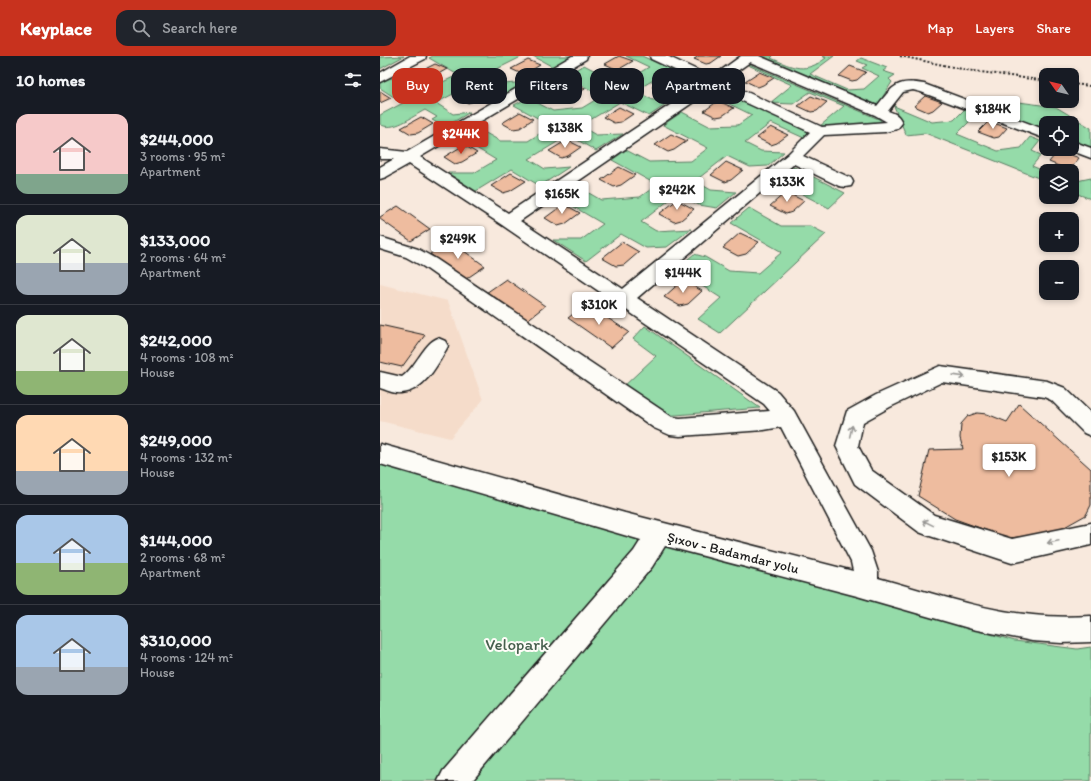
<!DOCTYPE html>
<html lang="en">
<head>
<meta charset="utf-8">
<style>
  :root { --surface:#171b24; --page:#20242c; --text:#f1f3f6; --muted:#9ea1a6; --line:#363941; --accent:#c8321e }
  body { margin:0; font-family:Itim,sans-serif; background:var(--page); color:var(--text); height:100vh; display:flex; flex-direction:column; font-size:15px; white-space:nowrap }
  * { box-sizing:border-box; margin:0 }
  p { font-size:13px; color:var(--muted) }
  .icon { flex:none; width:22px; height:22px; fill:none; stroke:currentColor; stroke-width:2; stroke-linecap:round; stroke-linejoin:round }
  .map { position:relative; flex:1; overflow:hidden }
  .panel { display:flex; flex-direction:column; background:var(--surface); width:380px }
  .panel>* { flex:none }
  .hud { position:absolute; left:12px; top:12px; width:380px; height:36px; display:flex; gap:8px }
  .needle { width:26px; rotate:304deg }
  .controls { position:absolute; left:659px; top:12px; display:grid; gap:8px }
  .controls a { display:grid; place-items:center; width:40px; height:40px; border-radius:8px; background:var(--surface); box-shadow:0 2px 6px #0003; font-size:20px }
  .price { position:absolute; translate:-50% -34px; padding:0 9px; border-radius:4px; background:#fff; color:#222; font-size:13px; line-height:26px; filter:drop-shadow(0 1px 2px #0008) }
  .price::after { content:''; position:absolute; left:50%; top:24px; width:12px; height:9px; margin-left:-6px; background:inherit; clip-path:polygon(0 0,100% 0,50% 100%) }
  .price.current { background:var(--accent); color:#fff }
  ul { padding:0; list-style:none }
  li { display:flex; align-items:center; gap:12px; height:100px; padding:0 16px }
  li+li { border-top:1px solid var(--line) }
  li span { display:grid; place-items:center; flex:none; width:112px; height:80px; border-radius:12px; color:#555 }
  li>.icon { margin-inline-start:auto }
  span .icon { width:48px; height:48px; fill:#fffc; stroke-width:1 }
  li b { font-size:17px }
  h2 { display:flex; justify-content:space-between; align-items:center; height:48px; padding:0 16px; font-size:17px }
  .chip { padding:0 14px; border-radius:12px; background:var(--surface); box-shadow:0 2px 6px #0003; font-size:14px; line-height:36px }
  .chip.current { background:var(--accent); color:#fff }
  header { display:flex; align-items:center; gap:24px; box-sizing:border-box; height:56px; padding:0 20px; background:var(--accent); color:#fff }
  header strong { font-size:19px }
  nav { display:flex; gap:22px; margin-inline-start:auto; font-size:14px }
  .search { width:280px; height:36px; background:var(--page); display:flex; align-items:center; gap:10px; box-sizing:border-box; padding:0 14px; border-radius:12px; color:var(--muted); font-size:15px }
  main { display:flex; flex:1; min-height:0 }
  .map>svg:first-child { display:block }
</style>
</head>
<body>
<header>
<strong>Keyplace</strong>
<div class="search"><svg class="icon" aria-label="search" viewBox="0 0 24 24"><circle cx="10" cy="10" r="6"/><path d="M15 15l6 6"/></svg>Search here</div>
<nav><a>Map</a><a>Layers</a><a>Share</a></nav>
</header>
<main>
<section class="panel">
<h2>10 homes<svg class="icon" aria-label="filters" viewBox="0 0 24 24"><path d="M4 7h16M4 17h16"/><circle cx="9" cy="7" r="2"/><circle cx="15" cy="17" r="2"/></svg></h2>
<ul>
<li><span style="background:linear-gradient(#f6c9c9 75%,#7fa58c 0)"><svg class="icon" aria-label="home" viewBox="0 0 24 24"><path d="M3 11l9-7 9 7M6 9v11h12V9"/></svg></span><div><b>$244,000</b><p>3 rooms · 95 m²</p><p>Apartment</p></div></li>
<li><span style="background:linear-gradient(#dfe7d0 60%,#9aa5b1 0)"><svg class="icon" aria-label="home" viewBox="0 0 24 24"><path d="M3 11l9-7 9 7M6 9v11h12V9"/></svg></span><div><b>$133,000</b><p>2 rooms · 64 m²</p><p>Apartment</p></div></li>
<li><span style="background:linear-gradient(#dfe7d0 70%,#8fb573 0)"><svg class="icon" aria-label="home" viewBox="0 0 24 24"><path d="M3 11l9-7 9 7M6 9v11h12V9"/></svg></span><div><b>$242,000</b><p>4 rooms · 108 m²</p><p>House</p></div></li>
<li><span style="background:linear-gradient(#ffd9b3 70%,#9aa5b1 0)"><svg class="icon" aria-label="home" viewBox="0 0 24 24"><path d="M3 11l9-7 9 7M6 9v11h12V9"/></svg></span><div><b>$249,000</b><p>4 rooms · 132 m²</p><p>House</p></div></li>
<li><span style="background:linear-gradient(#a9c7e8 60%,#8fb573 0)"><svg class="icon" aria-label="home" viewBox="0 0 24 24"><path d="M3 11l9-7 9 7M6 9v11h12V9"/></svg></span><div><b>$144,000</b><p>2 rooms · 68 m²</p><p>Apartment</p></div></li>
<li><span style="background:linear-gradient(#a9c7e8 65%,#9aa5b1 0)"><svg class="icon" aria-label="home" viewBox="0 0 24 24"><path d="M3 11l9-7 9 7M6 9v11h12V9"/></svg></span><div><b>$310,000</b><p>4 rooms · 124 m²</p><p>House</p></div></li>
</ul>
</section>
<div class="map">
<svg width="711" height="725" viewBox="0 0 711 725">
  <rect width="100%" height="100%" fill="#f8e9dd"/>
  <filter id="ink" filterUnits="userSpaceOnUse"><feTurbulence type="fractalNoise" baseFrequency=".025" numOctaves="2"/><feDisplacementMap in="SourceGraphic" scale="8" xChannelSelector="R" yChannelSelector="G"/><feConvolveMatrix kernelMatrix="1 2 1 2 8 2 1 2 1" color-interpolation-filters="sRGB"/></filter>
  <g filter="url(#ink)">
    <path fill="#f5dcca" d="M0 228 68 245 103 344 70 382 0 365Z"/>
    <path fill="#95dba9" stroke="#587c62" d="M24 0 0 13V1Z
      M53 0H143L107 18 124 28 146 26 120 41 106 33 109 30 98 25 56 47 73 58 90 56 65 71 52 64 57 61 45 54C33 60 12 77 0 68V59L23 47 0 32V27L11 22 30 34 54 30 78 19 49 2Z
      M153 0H194L173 11Z
      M246 0H262L319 27 313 30 285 17 255 35 273 44H293L269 60 240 46 200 70 216 79 243 78 216 95 189 79 149 103 165 113 189 111 160 130 132 113 96 135 68 117H94L116 104 78 81 95 71 120 85H148L172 70 134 49 148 42 173 55 202 52 222 40 184 20 204 9 227 21 254 20 269 11Z
      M383 0H393L391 2C414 12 425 18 446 2L442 0H454L430 18 467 34 484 33 499 20 482 12 487 9 477 5 481 2 507 12 503 15 515 19 509 23 512 26 497 50 382 1Z
      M369 8 501 64 500 68 440 70 464 50 430 36 413 48 390 47 412 29 368 9Z
      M340 35 431 77 424 82 391 67 365 87 381 95 404 96 388 110 370 111 347 100 315 125 331 134 356 136 337 152 319 149 297 138 261 166 276 175 311 173 287 191 266 192 241 178 206 205 173 184H201L223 168 177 141 195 129 221 144 260 141 277 129 232 104 246 94 269 106 311 105 328 92 283 69 302 56 329 70 358 69 372 59 331 39 335 36Z
      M609 42 676 51 711 72V93L692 86V67H666V75L610 52Z
      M514 50 552 66 574 64 585 53 597 58 577 78 618 95 641 92 650 81 660 85 652 95 661 99 652 110 666 116V125L545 77 526 79Z
      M414 111 465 137 449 152 397 125Z
      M711 122V143L692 136V126Z
      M369 152 401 170H430L446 178 340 277 318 263 341 242 296 213 314 198 325 201 349 215 378 217 402 196 351 167Z
      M265 270 380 352 284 360 242 332 276 300 253 283Z
      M0 407 635 585 697 593 711 591V725H0Z"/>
    <path fill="#eebc9f" stroke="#1c1c1c" d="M239 0 253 5 241 12 236 13 225 8Z
      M319 0H341L331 7 326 8 314 3Z
      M148 4 160 9 147 17 142 18 131 13Z
      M55 8 67 13 53 21 47 22 37 17Z
      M470 10 486 16 477 24 472 25 459 20Z
      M379 16 394 22 383 29 378 31 365 25Z
      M286 21 300 27 289 35 283 36 272 31Z
      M192 26 205 33 192 41 186 42 175 36Z
      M95 31 108 38 94 45 88 47 78 41Z
      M0 35 11 42 0 47Z
      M431 40 447 46 437 55 431 56 418 50Z
      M545 40 562 46 553 54 548 56 534 50Z
      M338 45 354 52 342 60 336 61 324 55Z
      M239 51 253 58 241 66 234 67 223 61Z
      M140 56 153 63 140 72 133 73 122 67Z
      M41 61 53 68 38 77 31 78 21 72Z
      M609 65 627 72 619 81 614 82 598 76Z
      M391 71 408 79 397 87 391 89 377 82Z
      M291 78 307 85 294 94 288 96 275 89Z
      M187 84 201 91 188 100 181 102 169 95Z
      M84 89 97 97 82 106 75 108 64 101Z
      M679 94 699 102 692 111 686 113 669 106Z
      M346 106 363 114 351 124 345 126 331 119Z
      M239 111 255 119 241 129 234 131 221 124Z
      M131 117 146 125 130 135 123 137 111 130Z
      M406 136 424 145 412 156 406 158 390 150Z
      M297 144 314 153 301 164 294 166 279 158Z
      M184 148 200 157 185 168 178 170 165 162Z
      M18 150 50 173 31 185 0 163V161Z
      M360 177 379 186 366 198 358 200 343 192Z
      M70 185 105 210 86 223 50 198Z
      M242 186 259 196 244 209 236 210 222 202Z
      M126 223 165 250 146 265 106 237Z
      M303 224 322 235 308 248 300 250 284 241Z
      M206 248 249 276 231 292 188 262Z
      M0 269 45 279 22 311 0 306Z
      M639 348 711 413V449L706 459 672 478 628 482 575 463 538 440 549 394 583 393 580 382 581 368 588 360 597 357 607 358 627 366Z"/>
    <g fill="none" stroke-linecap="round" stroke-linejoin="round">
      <defs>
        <path id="minor" d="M30 0H46L45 3 0 26V17Z
          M192 0H207L206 3 40 101 128 157 323 27 271 3 270 0H287L332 21 361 0H379L497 50C513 30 517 23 544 28L666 74V83L541 36 533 34 523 36 508 55C516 58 519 59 522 67L517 73 505 76 444 79 423 100 471 122 473 126 471 130 465 131 459 130 414 108 257 242 398 336 414 355 491 495 498 516V522C549 536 600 554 653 559 672 561 691 561 711 560V586L681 587 652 585 592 573 477 540 285 490 272 511 92 725H58L63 715 254 495 261 484 0 408V388L245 457 473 515 471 506 401 371 384 374 300 380 290 379 274 372 44 211 26 201 0 193V181L38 193 56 203 292 361 300 362 390 355 384 348 122 169 29 108 6 121 0 123V111L14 103H0V93L27 96ZM370 6 495 59 507 66 442 71 343 25ZM334 32 430 76 408 98 243 233 140 165Z
          M692 85 711 92V102L687 93H692Z
          M58 282 65 285 68 290C58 308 45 335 21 337 14 338 7 334 0 332V316L22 321C36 311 44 287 58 282Z
          M560 310 667 325 685 332 711 357V380L704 377 671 344 664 341 562 326 510 351 483 366 478 390 491 414 554 459 632 483 711 467V489L632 507 547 479 539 476 475 428 456 390 467 355 496 339Z"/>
      </defs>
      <use href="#minor" stroke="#1c1c1c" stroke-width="3"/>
      <path stroke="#1c1c1c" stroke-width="2" stroke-dasharray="2 2" stroke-linecap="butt" d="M520 0 587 14 666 25
        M692 28 711 30"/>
      <use href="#minor" fill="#fdfcf7" fill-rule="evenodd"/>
    </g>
    <defs><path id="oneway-shaft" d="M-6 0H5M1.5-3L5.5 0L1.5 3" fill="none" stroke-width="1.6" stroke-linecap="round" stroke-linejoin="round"/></defs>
    <g stroke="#989794">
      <use href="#oneway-shaft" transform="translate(579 320) rotate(8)"/>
      <use href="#oneway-shaft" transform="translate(471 375) rotate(-77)"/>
      <use href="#oneway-shaft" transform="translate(548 467) rotate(-154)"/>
      <use href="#oneway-shaft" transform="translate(673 486) rotate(168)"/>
    </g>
  </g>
  <g text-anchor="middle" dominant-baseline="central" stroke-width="4" stroke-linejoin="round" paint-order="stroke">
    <g font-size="14" fill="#1c1c1c" stroke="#fdfcf7">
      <text transform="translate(353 497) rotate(14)">Şıxov - Badamdar yolu</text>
    </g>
    <g font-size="17" fill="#465f4d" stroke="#fdfcf7">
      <text x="137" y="588">Velopark</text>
    </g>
  </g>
</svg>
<div class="controls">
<a><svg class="needle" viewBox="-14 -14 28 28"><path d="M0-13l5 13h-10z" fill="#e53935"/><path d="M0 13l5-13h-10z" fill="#9ea1a6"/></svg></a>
<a><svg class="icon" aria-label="locate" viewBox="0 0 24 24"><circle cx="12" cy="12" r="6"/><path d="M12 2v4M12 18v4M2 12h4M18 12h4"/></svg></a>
<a><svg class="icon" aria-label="layers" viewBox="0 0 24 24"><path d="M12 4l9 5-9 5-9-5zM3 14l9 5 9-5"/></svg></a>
<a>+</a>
<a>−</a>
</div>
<b class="price" style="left:613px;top:74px">$184K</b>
<b class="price" style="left:185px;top:93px">$138K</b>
<b class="price current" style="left:81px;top:99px">$244K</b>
<b class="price" style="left:407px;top:147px">$133K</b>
<b class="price" style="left:297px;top:155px">$242K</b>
<b class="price" style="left:182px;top:159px">$165K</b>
<b class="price" style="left:78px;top:204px">$249K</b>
<b class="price" style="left:303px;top:238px">$144K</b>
<b class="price" style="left:219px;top:270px">$310K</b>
<b class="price" style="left:629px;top:422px">$153K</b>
<div class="hud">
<a class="chip current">Buy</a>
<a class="chip">Rent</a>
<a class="chip">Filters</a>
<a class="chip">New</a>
<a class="chip">Apartment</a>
</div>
</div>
</main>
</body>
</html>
